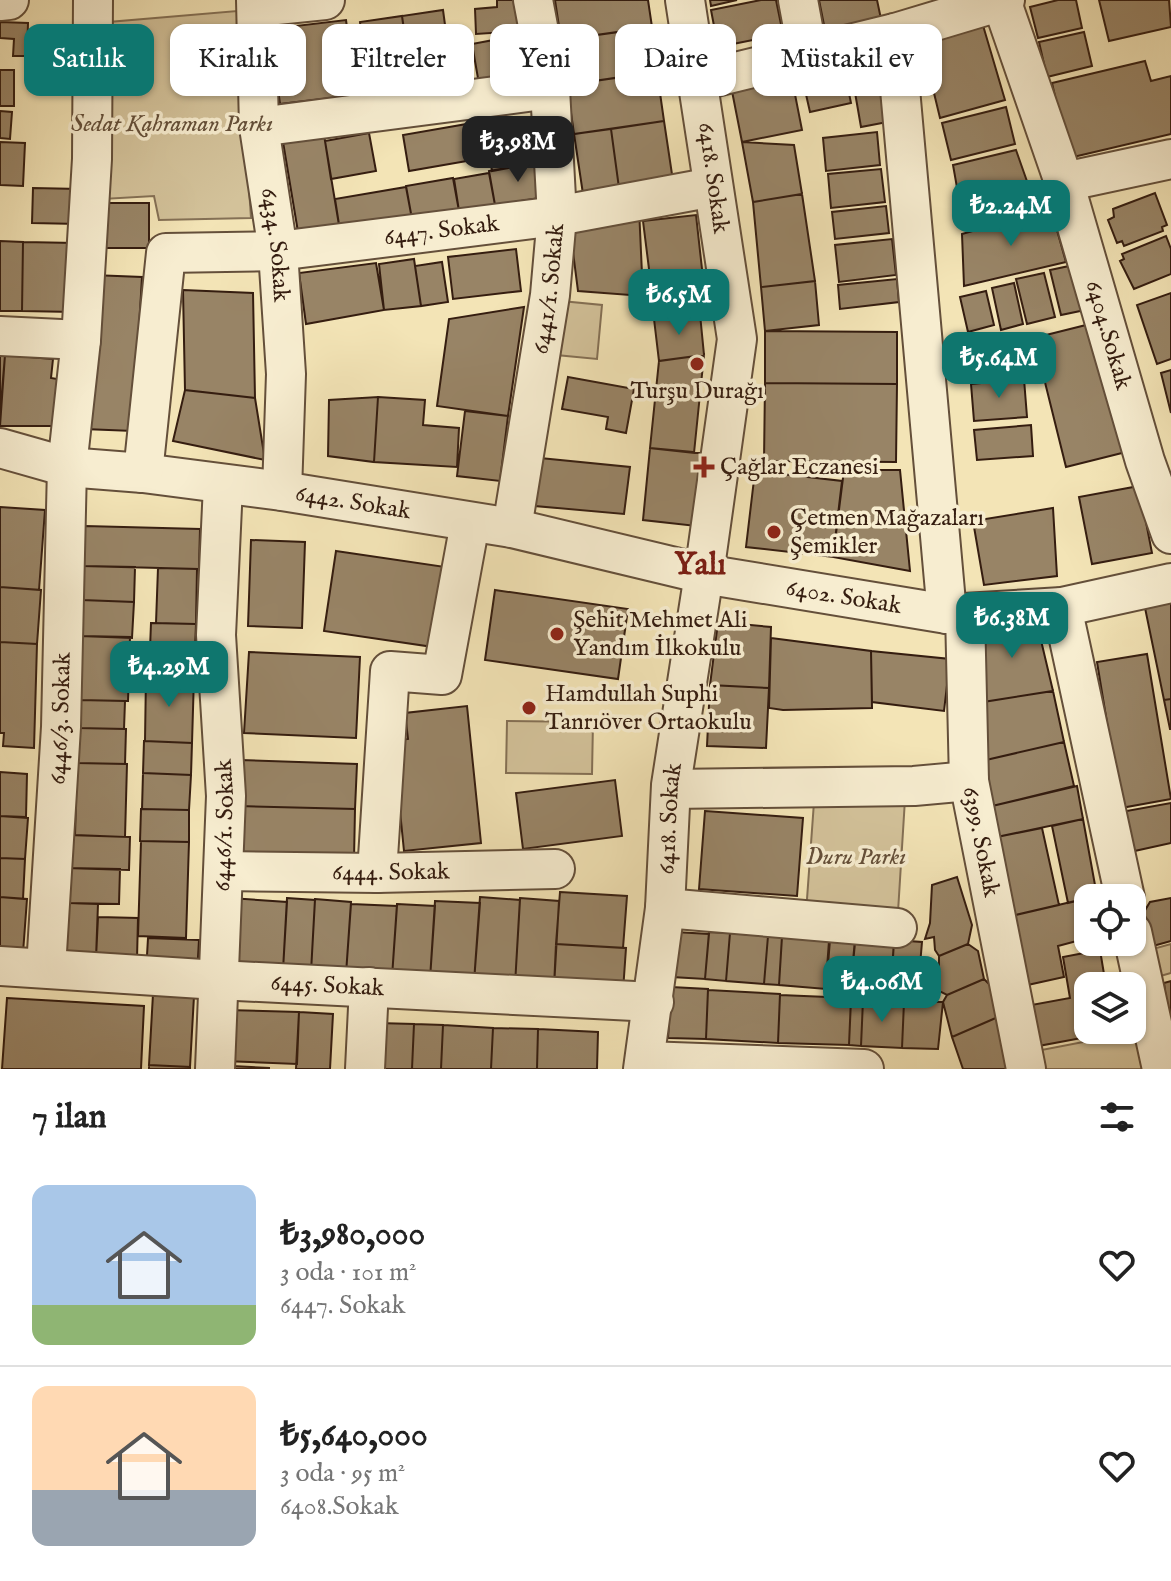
<!DOCTYPE html>
<html lang="tr">
<head>
<meta charset="utf-8">
<style>
  :root { --surface:#fff; --page:#f2f2f2; --text:#222; --muted:#767676; --line:#e0e0e0; --accent:#0f766e }
  body { margin:0; font-family:"IM FELL English",serif; background:var(--page); color:var(--text); height:100vh; display:flex; flex-direction:column; font-size:30px; white-space:nowrap }
  * { box-sizing:border-box; margin:0 }
  p { font-size:26px; color:var(--muted) }
  .icon { flex:none; width:44px; height:44px; fill:none; stroke:currentColor; stroke-width:2; stroke-linecap:round; stroke-linejoin:round }
  .map { position:relative; height:1069px; overflow:hidden }
  .sheet { display:flex; flex-direction:column; background:var(--surface); flex:1 }
  .sheet>* { flex:none }
  .top-card { position:absolute; left:24px; top:24px; width:1124px; height:72px; display:flex; gap:16px }
  .buttons { position:absolute; left:1074px; top:884px; display:grid; gap:16px }
  .buttons a { display:grid; place-items:center; width:72px; height:72px; border-radius:16px; background:var(--surface); box-shadow:0 2px 6px #0004; font-size:40px }
  .price { position:absolute; translate:-50% -68px; padding:0 18px; border-radius:16px; background:var(--accent); color:#fff; font-size:26px; line-height:52px; filter:drop-shadow(0 2px 4px #0008) }
  .price::after { content:''; position:absolute; left:50%; top:48px; width:24px; height:18px; margin-left:-12px; background:inherit; clip-path:polygon(0 0,100% 0,50% 100%) }
  .price.current { background:#222; color:#fff }
  ul { padding:0; list-style:none }
  li { display:flex; align-items:center; gap:24px; height:200px; padding:0 32px }
  li+li { border-top:2px solid var(--line) }
  li span { display:grid; place-items:center; flex:none; width:224px; height:160px; border-radius:16px; color:#555 }
  li>.icon { margin-inline-start:auto }
  span .icon { width:96px; height:96px; fill:#fffc; stroke-width:1 }
  li b { font-size:34px }
  h2 { display:flex; justify-content:space-between; align-items:center; height:96px; padding:0 32px; font-size:34px }
  .chip { padding:0 28px; border-radius:16px; background:var(--surface); box-shadow:0 2px 6px #0004; font-size:28px; line-height:72px }
  .chip.current { background:var(--accent); color:#fff }
  .map>svg:first-child { display:block }
</style>
</head>
<body>
<div class="map">
<svg width="1171" height="1069" viewBox="0 0 1171 1069">
  <rect width="100%" height="100%" fill="#f3e4b6"/>
  <filter id="stains"><feTurbulence type="fractalNoise" baseFrequency=".0025" numOctaves="4"/><feColorMatrix values="0 0 0 0 .2 0 0 0 0 .09 0 0 0 0 .02 0 0 0 .5 -.17"/></filter>
  <radialGradient id="worn" r=".72"><stop offset=".6" stop-color="#630" stop-opacity="0"/><stop offset="1" stop-color="#630" stop-opacity=".3"/></radialGradient>
  <path fill="#d3c29a" stroke="#847055" stroke-width="2" d="M237 11 251 218 159 220 154 196 103 199 97 23Z
    M551 300 602 305 597 359 546 354Z
    M507 721 593 722 592 774 506 773Z
    M905 799 897 928 806 913 814 802Z
    M1171 944V973L1150 979 1142 952Z
    M1146 1030 1153 1069H1034L1031 1052Z"/>
  <path fill="#988466" stroke="#351d10" stroke-width="2" d="M497 0H520L523 31 476 34 475 9 497 7Z
    M555 0H648L652 27 561 40Z
    M710 0H737L711 6Z
    M761 0H776L783 34 718 47 711 10Z
    M819 0H877L881 19 825 30Z
    M1058 0H1076L1082 28 1038 38 1030 7Z
    M1099 0H1169L1171 27 1109 41Z
    M443 10 453 84 412 90 402 16Z
    M402 16 407 50 364 56 360 22Z
    M346 20 356 95 280 104 270 29Z
    M0 22 28 23 27 56H13L14 39 0 38Z
    M982 22 1005 100 940 118 921 39Z
    M655 27 661 71 567 85 561 40Z
    M1084 32 1092 66 1047 77 1039 42Z
    M520 35 528 74 479 84 472 44Z
    M890 51 903 119 861 127 849 58Z
    M842 59 851 103 810 112 800 68Z
    M1145 61 1151 81 1171 76V134L1069 158 1052 83Z
    M790 69 802 130 742 142 730 81Z
    M0 70H14V106H0Z
    M657 72 664 121 574 134 567 85Z
    M1006 107 1015 144 951 160 942 123Z
    M0 111 12 112 10 139 0 138Z
    M533 119 540 162 492 171 485 127Z
    M484 121 490 157 409 171 403 135Z
    M664 121 673 181 619 188 611 129Z
    M611 129 619 188 583 194 574 134Z
    M877 132 880 165 826 171 823 138Z
    M369 133 376 171 331 179 325 141Z
    M324 135 340 231 299 238 283 142Z
    M0 142 25 143 23 186 0 185Z
    M742 142 794 145 802 194 753 202Z
    M1016 150 1035 204 964 227 953 165Z
    M540 162 546 197 495 205 489 171Z
    M881 169 885 202 831 208 828 174Z
    M489 173 495 205 459 211 454 179Z
    M453 178 459 211 412 219 406 186Z
    M406 187 412 219 340 231 335 199Z
    M33 188 80 189 79 224 32 223Z
    M1155 193 1167 225 1162 227 1163 231 1124 246 1122 241 1117 243 1108 220 1114 217 1113 209Z
    M802 194 815 281 761 287 753 202Z
    M101 203H149V248H101Z
    M886 206 889 233 835 239 832 212Z
    M639 208 643 296 578 291 569 221Z
    M1051 209 1066 262 964 286 962 234Z
    M696 215 703 278 651 285 643 221Z
    M1166 236 1171 249V274L1134 289 1120 261 1124 259 1122 254Z
    M892 239 896 275 839 282 835 245Z
    M0 241 23 242 22 311H0Z
    M23 242 75 243 74 312 22 311Z
    M516 249 521 291 453 299 448 257Z
    M414 259 421 306 384 310 379 264Z
    M442 262 448 302 421 306 415 266Z
    M376 263 384 310 306 324 299 273Z
    M1074 265 1090 309 1061 315 1050 270Z
    M1044 273 1055 317 1027 324 1016 279Z
    M92 275 142 277 133 431 84 429Z
    M703 278 707 313 654 319 651 285Z
    M897 279 899 302 840 309 838 285Z
    M815 281 819 325 765 331 761 287Z
    M1014 283 1023 324 1001 330 992 288Z
    M183 290 253 293 255 398 185 390Z
    M986 291 994 325 968 332 960 297Z
    M1171 293V359L1157 364 1137 305Z
    M524 307 508 416 437 406 449 319Z
    M700 314 704 355 659 361 654 319Z
    M1094 323 1130 451 1066 467 1034 338Z
    M765 331 897 332V384L765 383Z
    M1018 335 1021 376 969 381 965 339Z
    M0 354 5 355 0 416Z
    M5 355 53 359 51 378 63 380 59 426H0Z
    M704 355 694 453 650 448 659 361Z
    M1171 370V413L1161 373Z
    M568 377 634 389 626 433 606 429 608 417 562 409Z
    M1024 379 1027 417 974 421 971 384Z
    M765 383 897 384 896 462 764 461Z
    M185 390 255 398 265 460 173 441Z
    M378 397 374 462 328 456 329 400Z
    M378 397 425 400 423 425 459 428 457 467 374 462Z
    M465 411 508 416 500 481 457 476Z
    M1031 425 1033 456 977 460 974 430Z
    M650 448 703 453 696 526 643 520Z
    M540 458 630 467 624 514 535 506Z
    M844 470H900L910 571 833 557Z
    M755 471 842 481 833 557 746 547Z
    M1139 486 1152 553 1092 564 1079 497Z
    M0 507 45 510 39 590 0 587Z
    M1053 508 1057 576 984 585 973 521Z
    M85 526 200 529 199 569 83 566Z
    M251 540 305 542 302 628 248 626Z
    M336 551 452 568 440 648 324 631Z
    M83 566 135 567 134 602 82 600Z
    M158 568 197 569 196 624 156 623Z
    M0 587 41 590 37 644 0 642Z
    M495 590 628 609 618 679 485 660Z
    M1171 597V699L1164 700 1144 603Z
    M82 600 134 602 132 638 81 636Z
    M1035 615 1053 691 983 702 977 628Z
    M718 622 771 627 769 688 710 685Z
    M151 623 196 624 194 676 149 675Z
    M81 636 130 637 128 701 79 700Z
    M771 638 871 651 872 708 783 710 769 708Z
    M0 642 37 644 34 748 3 746 4 733H0Z
    M871 651 950 659 944 711 872 702Z
    M249 652 360 657 356 738 244 733Z
    M1147 654 1171 799 1121 808 1097 662Z
    M146 675 194 676 192 743 145 741Z
    M710 685 769 688 766 748 707 746Z
    M1053 691 1064 742 986 760 983 702Z
    M1171 699V729H1170L1164 700Z
    M79 700 125 701 124 729 78 728Z
    M467 706 481 843 404 851 393 741 408 739 405 713Z
    M78 728 126 729 125 764 77 763Z
    M144 741 192 743 191 775 143 773Z
    M1064 742 1074 786 988 807 986 760Z
    M240 760 357 764 355 809 239 806Z
    M77 763 127 764 125 837 75 835Z
    M0 772 27 774 26 817 0 816Z
    M143 773 191 775 189 810 142 809Z
    M615 780 622 836 523 849 516 793Z
    M1077 786 1083 819 992 838 988 807Z
    M1171 803V843L1130 852 1121 812Z
    M239 806 355 809 354 859 237 855Z
    M141 809 189 810V842L140 841Z
    M705 811 803 818 797 896 699 889Z
    M0 816 28 818 25 859 0 858Z
    M1083 819 1097 896 1068 903 1052 826Z
    M1042 828 1059 905 1007 917 992 838Z
    M68 835 130 837 129 870 67 868Z
    M141 841 189 842 186 938 138 936Z
    M0 858 25 859 23 899 0 897Z
    M67 868 120 869 119 904 66 903Z
    M957 877 972 925 968 944 939 956 935 950 934 937 925 939 930 923 932 885Z
    M560 892 627 896 623 948 556 944Z
    M0 897 27 899 23 953 0 951Z
    M480 897 520 900 515 985 474 982Z
    M230 898 287 902 283 970 225 967Z
    M287 898 315 900 311 972 283 970Z
    M520 898 559 901 554 987 515 985Z
    M1088 898V938L1058 946 1064 977 1023 986 1007 917Z
    M1171 898V941L1153 946 1144 912 1150 902Z
    M315 899 351 902 346 974 311 972Z
    M435 901 480 903 474 982 430 979Z
    M66 903 98 904 96 958H65Z
    M351 904 397 906 392 977 346 974Z
    M397 904 435 906 430 979 392 977Z
    M98 917 138 918 137 959 96 958Z
    M675 932 709 934 705 979 672 977Z
    M709 932 730 933 726 981 705 979Z
    M730 933 768 936 764 984 726 981Z
    M768 936 782 937 779 985 764 984Z
    M782 936 830 940 826 989 779 985Z
    M148 938 199 940 197 975 146 973Z
    M855 939 894 942 891 987 851 984Z
    M894 940 922 942 918 989 891 987Z
    M829 941 855 943 851 984 826 982Z
    M556 944 626 948 623 991 554 987Z
    M968 944 978 951 984 979 947 995 939 991V956Z
    M1100 950 1106 986H1088V1030H1114V1032L1033 1047 1026 1006 1070 998 1063 957Z
    M984 979 991 986 998 1017 952 1037 943 1002 947 995Z
    M1171 981V1039L1164 983Z
    M671 987 708 989 706 1039 668 1038Z
    M708 990 780 994 778 1043 706 1039Z
    M153 994 194 996 190 1067 149 1065Z
    M780 995 851 998 849 1045 778 1043Z
    M7 998 144 1006 141 1069H2Z
    M851 1000H863L861 1046 849 1045Z
    M863 1000 904 1002 902 1048 861 1046Z
    M904 1002H943L938 1049 902 1048Z
    M226 1010 299 1012 297 1064 224 1061Z
    M299 1012 333 1014 330 1069H296Z
    M998 1017 1007 1069H963L952 1037Z
    M377 1023 414 1024 412 1069H375Z
    M414 1024 443 1025 441 1069H412Z
    M443 1025 493 1028 491 1069H441Z
    M493 1028 538 1029 537 1069H491Z
    M538 1029 598 1032 597 1069H537Z
    M149 1065 190 1067V1069H149Z
    M232 1066 269 1068V1069H232Z"/>
  <g fill="none" stroke-linecap="round" stroke-linejoin="round">
    <defs>
      <g id="minor">
        <path id="s1" d="M256 0 259 127 278 251 286 374 282 491"/>
        <path d="M798 0 808 54"/>
        <path id="s2" d="M1001 0 1064 182 1145 461 1171 534"/>
        <path d="M0 1 9 0"/>
        <path d="M257 7 325 0"/>
        <path d="M895 33 947 614"/>
        <path d="M699 81 895 33 1005 0"/>
        <path d="M259 127 550 89"/>
        <path d="M1064 182 1171 159"/>
        <path d="M0 336 81 340"/>
        <path id="s3" d="M0 448 67 467 143 473 282 491 512 528 704 574 947 614 1062 607 1171 583"/>
        <path id="s4" d="M143 473 166 253 278 251 557 216 713 187"/>
        <path id="s5" d="M512 528 550 295 557 216 550 89 533 0"/>
        <path d="M1062 607 1125 898"/>
        <path id="s6" d="M965 613 969 781 1026 1069"/>
        <path d="M671 789 914 786 969 781"/>
        <path id="s7" d="M225 871 377 873 555 869"/>
        <path d="M377 873 390 671 442 675 470 523"/>
        <path d="M665 908 897 928"/>
        <path d="M1132 932 1162 1069"/>
        <path id="s8" d="M0 966 218 980 654 1002"/>
        <path id="s9" d="M46 968 61 727 67 467 81 340 92 159 93 0"/>
        <path d="M645 1061 864 1069"/>
        <path id="s10" d="M215 1069 226 796 216 635 223 485"/>
        <path d="M365 1069 369 987"/>
        <path id="s11" d="M643 1069 665 908 671 785 704 574 737 339 685 0"/>
      </g>
    </defs>
    <use href="#minor" stroke="#644f3a" stroke-width="42"/>
    <use href="#minor" stroke="#f7edd0" stroke-width="38"/>
  </g>
  <g fill="#8f2418" stroke="#f7edd0" stroke-width="3">
    <circle cx="697" cy="364" r="8"/>
    <path d="M700 455h8v8h8v8h-8v8h-8v-8h-8v-8h8z"/>
    <circle cx="774" cy="532" r="8"/>
    <circle cx="557" cy="634" r="8"/>
    <circle cx="529" cy="708" r="8"/>
  </g>
  <g text-anchor="middle" dominant-baseline="central" stroke-width="7" stroke-linejoin="round" paint-order="stroke">
    <g font-size="24" font-style="italic" fill="#644f39" stroke="#f7edd0">
      <text x="172" y="124">Sedat Kahraman Parkı</text>
      <text x="856" y="857">Duru Parkı</text>
    </g>
    <g font-size="24" fill="#351d10" stroke="#f7edd0">
      <text transform="translate(713 178) rotate(82)">6418. Sokak</text>
      <text stroke="none"><textPath href="#s4" startOffset="498">6447. Sokak</textPath></text>
      <text stroke="none"><textPath href="#s1" startOffset="246">6434. Sokak</textPath></text>
      <text stroke="none"><textPath href="#s5" startOffset="242">6441/1. Sokak</textPath></text>
      <text stroke="none"><textPath href="#s2" startOffset="352">6404.Sokak</textPath></text>
      <text stroke="none"><textPath href="#s3" startOffset="358">6442. Sokak</textPath></text>
      <text stroke="none"><textPath href="#s3" startOffset="858">6402. Sokak</textPath></text>
      <text stroke="none"><textPath href="#s9" startOffset="250">6446/3. Sokak</textPath></text>
      <text stroke="none"><textPath href="#s11" startOffset="252">6418. Sokak</textPath></text>
      <text stroke="none"><textPath href="#s10" startOffset="244">6446/1. Sokak</textPath></text>
      <text stroke="none"><textPath href="#s6" startOffset="230">6399. Sokak</textPath></text>
      <text stroke="none"><textPath href="#s7" startOffset="166">6444. Sokak</textPath></text>
      <text stroke="none"><textPath href="#s8" startOffset="328">6445. Sokak</textPath></text>
    </g>
    <g font-size="24" fill="#351d10" stroke="#f7edd0" text-anchor="start">
      <text x="697" y="391" text-anchor="middle">Turşu Durağı</text>
      <text x="720" y="467">Çağlar Eczanesi</text>
      <text x="790" y="518">Çetmen Mağazaları<tspan x="790" dy="28">Şemikler</tspan></text>
      <text x="573" y="620">Şehit Mehmet Ali<tspan x="573" dy="28">Yandım İlkokulu</tspan></text>
      <text x="545" y="694">Hamdullah Suphi<tspan x="545" dy="28">Tanrıöver Ortaokulu</tspan></text>
    </g>
    <g font-size="32" font-weight="bold" fill="#7a1f14" stroke="#f7edd0">
      <text x="700" y="565">Yalı</text>
    </g>
  </g>
  <rect width="100%" height="100%" filter="url(#stains)"/>
  <rect width="100%" height="100%" fill="url(#worn)"/>
</svg>
<div class="buttons">
<a><svg class="icon" aria-label="locate" viewBox="0 0 24 24"><circle cx="12" cy="12" r="6"/><path d="M12 2v4M12 18v4M2 12h4M18 12h4"/></svg></a>
<a><svg class="icon" aria-label="layers" viewBox="0 0 24 24"><path d="M12 4l9 5-9 5-9-5zM3 14l9 5 9-5"/></svg></a>
</div>
<b class="price current" style="left:518px;top:184px">₺3.98M</b>
<b class="price" style="left:1011px;top:248px">₺2.24M</b>
<b class="price" style="left:679px;top:337px">₺6.5M</b>
<b class="price" style="left:999px;top:400px">₺5.64M</b>
<b class="price" style="left:1012px;top:660px">₺6.38M</b>
<b class="price" style="left:169px;top:709px">₺4.29M</b>
<b class="price" style="left:882px;top:1024px">₺4.06M</b>
<div class="top-card">
<a class="chip current">Satılık</a>
<a class="chip">Kiralık</a>
<a class="chip">Filtreler</a>
<a class="chip">Yeni</a>
<a class="chip">Daire</a>
<a class="chip">Müstakil ev</a>
</div>
</div>
<section class="sheet">
<h2>7 ilan<svg class="icon" aria-label="filters" viewBox="0 0 24 24"><path d="M4 7h16M4 17h16"/><circle cx="9" cy="7" r="2"/><circle cx="15" cy="17" r="2"/></svg></h2>
<ul>
<li><span style="background:linear-gradient(#a9c7e8 75%,#8fb573 0)"><svg class="icon" aria-label="home" viewBox="0 0 24 24"><path d="M3 11l9-7 9 7M6 9v11h12V9"/></svg></span><div><b>₺3,980,000</b><p>3 oda · 101 m²</p><p>6447. Sokak</p></div><svg class="icon" aria-label="heart" viewBox="0 0 24 24"><path d="M12 20l-8-8c-3-5 5-10 8-4 3-6 11-1 8 4z"/></svg></li>
<li><span style="background:linear-gradient(#ffd9b3 65%,#9aa5b1 0)"><svg class="icon" aria-label="home" viewBox="0 0 24 24"><path d="M3 11l9-7 9 7M6 9v11h12V9"/></svg></span><div><b>₺5,640,000</b><p>3 oda · 95 m²</p><p>6408.Sokak</p></div><svg class="icon" aria-label="heart" viewBox="0 0 24 24"><path d="M12 20l-8-8c-3-5 5-10 8-4 3-6 11-1 8 4z"/></svg></li>
</ul>
</section>
</body>
</html>
